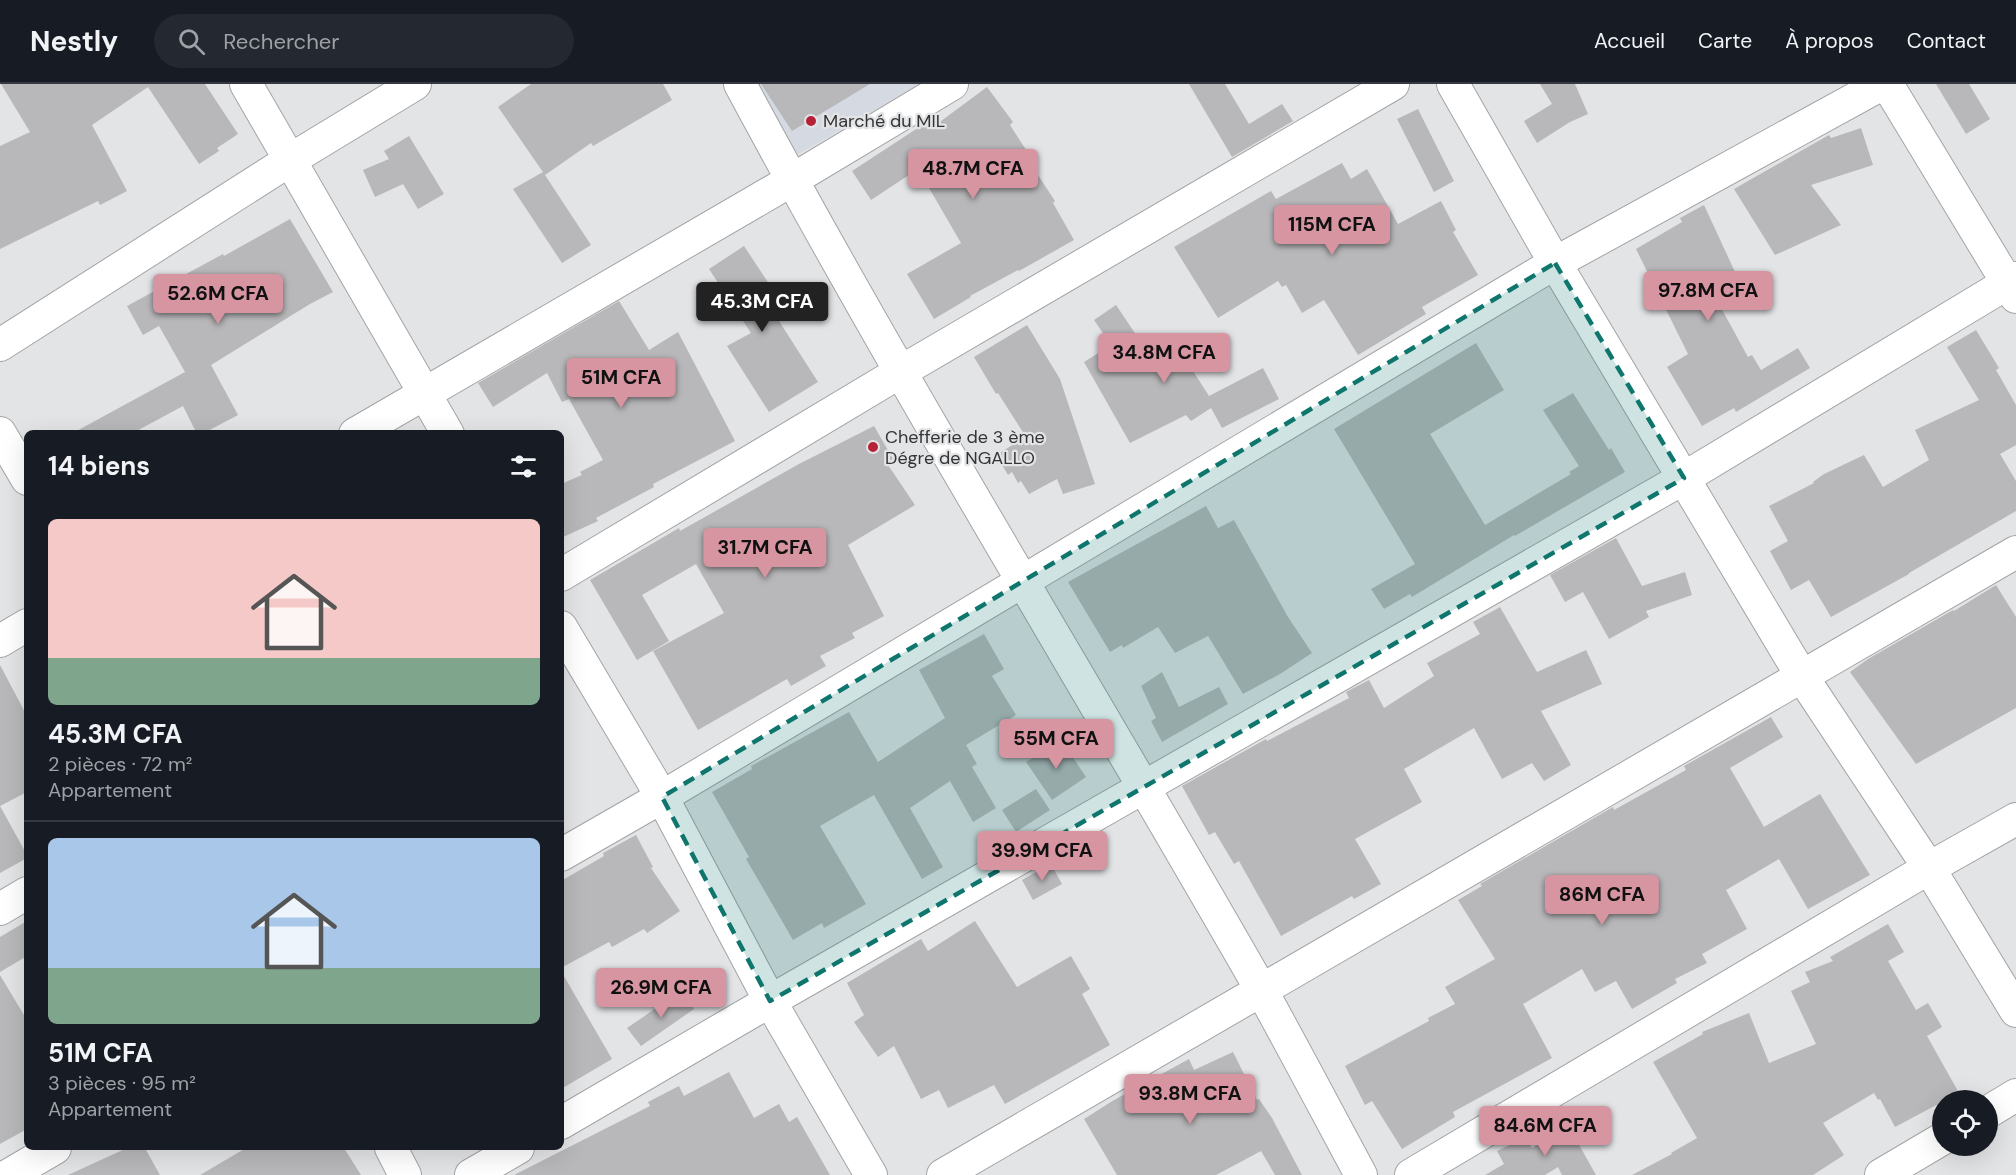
<!DOCTYPE html>
<html lang="fr">
<head>
<meta charset="utf-8">
<style>
  :root { --surface:#171b24; --page:#242831; --text:#f1f3f6; --muted:#9ea1a6; --line:#363941; --accent:#d695a0 }
  body { margin:0; font-family:"DM Sans",sans-serif; background:var(--page); color:var(--text); height:100vh; display:flex; flex-direction:column; font-size:22px; white-space:nowrap }
  * { box-sizing:border-box; margin:0 }
  p { font-size:20px; color:var(--muted) }
  .icon { flex:none; width:33px; height:33px; fill:none; stroke:currentColor; stroke-width:2; stroke-linecap:round; stroke-linejoin:round }
  .map { position:relative; flex:1; overflow:hidden }
  .side { position:absolute; left:24px; top:346px; width:540px; height:720px; display:flex; flex-direction:column; background:var(--surface); border-radius:9px; box-shadow:0 6px 24px #0002 }
  .side>* { flex:none }
  .fabs { position:absolute; left:1932px; top:1006px; display:grid; gap:12px }
  .fabs a { display:grid; place-items:center; width:66px; height:66px; border-radius:50%; background:var(--surface); box-shadow:0 6px 24px #0002; font-size:30px }
  .price { position:absolute; translate:-50% -51px; padding:0 14px; border-radius:6px; background:var(--accent); color:#111; font-size:20px; line-height:39px; filter:drop-shadow(0 2px 3px #0008) }
  .price::after { content:''; position:absolute; left:50%; top:36px; width:18px; height:14px; margin-left:-9px; background:inherit; clip-path:polygon(0 0,100% 0,50% 100%) }
  .price.current { background:#222; color:#fff }
  ul { padding:0; list-style:none }
  li { display:grid; align-content:center; gap:12px; height:318px; padding:0 24px }
  li+li { border-top:2px solid var(--line) }
  li span { display:grid; place-items:center; height:186px; border-radius:9px; color:#555 }
  li>.icon { margin-inline-start:auto }
  span .icon { width:108px; height:108px; fill:#fffc; stroke-width:1 }
  li b { font-size:26px }
  h2 { display:flex; justify-content:space-between; align-items:center; height:72px; padding:0 24px; font-size:26px }
  header { display:flex; align-items:center; gap:36px; box-sizing:border-box; height:84px; padding:0 30px; background:var(--surface); border-bottom:2px solid var(--line) }
  header strong { font-size:28px }
  nav { display:flex; gap:33px; margin-inline-start:auto; font-size:21px }
  .search { width:420px; height:54px; background:var(--page); display:flex; align-items:center; gap:15px; box-sizing:border-box; padding:0 21px; border-radius:33px; color:var(--muted); font-size:22px }
  .map>svg:first-child { display:block }
</style>
</head>
<body>
<header>
<strong>Nestly</strong>
<div class="search"><svg class="icon" aria-label="search" viewBox="0 0 24 24"><circle cx="10" cy="10" r="6"/><path d="M15 15l6 6"/></svg>Rechercher</div>
<nav><a>Accueil</a><a>Carte</a><a>À propos</a><a>Contact</a></nav>
</header>
<div class="map">
<svg width="2016" height="1091" viewBox="0 0 2016 1091">
  <rect width="100%" height="100%" fill="#e3e4e6"/>
  <path fill="#d5d9e1" d="M746 0H920L790 75Z"/>
  <path fill="#b8b7b9" d="M1 0H205L238 50 217 64 219 67 199 80 148 3 92 41 127 107 100 121 98 117 0 165V62L30 48Z
    M531 0H663L672 16 593 62 591 59 545 91 498 23Z
    M761 0H870L792 47Z
    M1189 0H1225L1249 40 1282 20 1293 37 1232 73Z
    M1540 0H1575L1588 30 1570 38 1537 59 1524 37 1552 20Z
    M1936 0H1969L1990 35 1966 50Z
    M987 3 1013 38 1010 41 1037 83 1034 85 1055 117 1053 119 1074 156 1019 187 1018 186 970 212 971 213 934 235 907 190 961 159 918 85 871 116 852 87 933 34 937 40Z
    M1418 25 1454 97 1434 108 1397 35Z
    M1861 44 1873 81 1811 101 1841 141 1775 171 1734 105 1829 51 1831 54Z
    M409 52 444 110 418 125 403 100 375 113 363 86 389 75 384 67Z
    M1342 79 1351 95 1367 85 1398 140 1441 117 1456 146 1453 148 1478 191 1422 223 1426 230 1358 271 1324 216 1302 229 1286 201 1282 203 1278 197 1218 234 1174 163 1271 107 1276 115Z
    M543 88 591 161 562 179 513 105Z
    M1704 121 1735 188 1708 200 1748 273 1752 271 1761 286 1798 264 1810 284 1736 328 1734 324 1702 342 1667 283 1688 270 1636 165 1682 138 1680 134Z
    M290 135 333 208 310 220 211 281 238 331 202 350H197L183 322 131 350H71L185 288 159 242 143 251 127 222 223 170 224 172Z
    M744 162 789 230 779 237 818 298 769 328 727 262 751 249 709 185Z
    M619 217 649 266 678 248 735 357 653 400 654 403 596 434 598 437 561 454V400L582 391 580 388 603 376 569 315 562 318 547 289 493 323 478 299Z
    M1116 221 1153 276 1177 262 1209 312 1263 284 1279 315 1222 344 1211 324 1191 337 1186 331 1130 359 1084 278 1111 261 1094 236Z
    M1027 241 1060 295 1095 400 1063 410 1057 395 1029 410 1021 397 1018 399 1012 388 1008 391 996 371 1026 353 998 309 996 310 974 273Z
    M1976 246 1999 284 1996 286 2016 321V361L2000 370 2016 397V427L1909 489V490L1831 533 1809 496 1791 506 1770 467 1788 457 1769 422 1814 399 1813 398 1824 390 1864 371 1883 403 1929 376 1915 346 1979 316 1947 263Z
    M1476 259 1504 306 1430 350 1485 441 1571 390 1569 388 1579 382 1543 326 1573 309 1609 366 1611 364 1625 388 1515 452 1514 451 1412 513 1410 510 1384 525 1371 505 1415 480 1334 345Z
    M874 342 893 375 886 378 915 421 848 461 884 532 852 549 855 554 820 572 826 582 791 602 787 595 698 646 653 567 724 529 696 480 642 511 669 557 637 576 590 496 679 444 680 447 799 380Z
    M1206 422 1218 444 1234 436 1288 533 1312 569 1280 590 1243 610 1208 552 1175 569 1158 543 1123 564 1122 561 1110 568 1068 498Z
    M1616 454 1642 502 1685 488 1692 511 1646 527 1649 533 1609 555 1583 508 1565 518 1550 491Z
    M1996 501 2016 533V624L1916 680 1850 588 1868 575 1953 526 1954 527Z
    M1500 523 1537 588 1586 566 1602 600 1541 627 1571 681 1544 697 1532 679 1502 695 1474 644 1404 685 1422 718 1355 755 1381 800 1354 815 1352 812 1281 852 1239 777 1234 780 1215 748 1209 751 1182 702 1266 655 1267 657 1349 614 1346 608 1369 596 1384 624 1434 592 1427 579 1480 550 1473 538Z
    M984 550 1004 585 992 592 1016 631 966 661 977 680 972 683 996 724 973 738 950 697 910 724 943 783 922 795 874 711 820 742 866 820 824 844 822 839 793 856 746 775 749 773 712 708 752 685 751 682 849 628 878 678 945 634 919 586Z
    M0 581 27 632V708L0 722 27 771V774L0 789Z
    M1162 588 1179 623 1219 603 1228 620 1162 658 1151 637 1156 634 1141 602Z
    M1771 633 1783 653 1730 684 1764 743 1820 710 1870 791 1808 825 1779 775 1726 806 1747 845 1702 870 1707 879 1675 895 1677 899 1632 925 1616 897 1595 908 1582 885 1523 920 1552 974 1453 1028 1455 1033 1402 1065 1372 1017 1365 1021 1345 982 1429 937 1428 934 1455 920 1445 903 1495 875 1458 816 1482 802 1480 800 1613 723 1614 726 1686 686 1684 682Z
    M1055 660H1064L1086 693 1052 716 1026 678Z
    M1036 705 1050 726 1016 748 1002 726Z
    M636 751 653 783 651 784 680 827 647 849 644 845 612 863 609 858 561 884V797L604 772 603 769Z
    M1051 780 1062 800 1033 816 1022 796Z
    M27 837V872L0 888V853Z
    M975 837 1017 903 1071 872 1090 905 1082 910 1110 961 1005 1020 994 1001 948 1024 939 1006 921 1015 894 962 878 973 854 938 864 931 847 899 921 855 928 867Z
    M1888 840 1904 868 1888 877 1916 926 1928 919 1942 943 1927 952 1959 1009 1895 1043 1880 1015 1878 1016 1874 1009 1823 1039 1844 1071 1813 1091H1632L1672 1070 1671 1069 1697 1054 1653 978 1703 950 1702 948 1749 929 1769 979 1816 960 1791 907 1810 898 1805 888 1833 877 1830 873Z
    M561 887 612 975 561 1005Z
    M0 891 27 936V1045L0 1060Z
    M681 907 694 925 641 962 627 944Z
    M1233 968 1257 1016 1259 1015 1272 1034 1302 1091H1275L1261 1067 1216 1091H1117L1084 1035 1114 1016 1189 975 1194 986Z
    M729 988 754 1034 779 1020 789 1038 797 1033 830 1091H514L650 1022 648 1018 679 1002 684 1012Z
    M1569 1043 1596 1091H1562L1558 1083 1545 1091H1485L1504 1080 1497 1067 1526 1053 1532 1064Z
    M127 1064H145L160 1091H68Z
    M246 1064H344L361 1091H200Z"/>
  <g fill="none" stroke-linecap="round" stroke-linejoin="round">
    <defs>
      <path id="minor" d="M246 0 448 350
        M740 0C904 306 1087 601 1259 902 1294 965 1327 1028 1361 1091
        M1453 0 1555 179 1801 591 1929 784 2016 927
        M1887 0 2016 213
        M0 261 290 76 415 0
        M0 349 27 395
        M355 350 792 96 952 0
        M561 491 900 288 1393 0
        M561 543 662 713 770 917 871 1091
        M0 557 27 541
        M561 771 662 713 1555 179 1882 0
        M0 825 27 809
        M1988 1028 2016 1011
        M561 1039 770 917 1684 394 2016 194
        M391 1064 405 1091
        M9 1091 55 1064
        M471 1091 518 1064
        M943 1091 2016 468
        M1411 1091 1929 784 2016 735
        M1881 1091 1942 1055"/>
    </defs>
    <use href="#minor" stroke="#a3a4a6" stroke-width="34"/>
    <use href="#minor" stroke="#fff" stroke-width="32"/>
  </g>
  <path fill="#0f766e" fill-opacity="0.2" stroke="#0f766e" stroke-width="4.5" stroke-dasharray="12 8" stroke-linejoin="round" d="M1555 179 1684 394 770 917 662 713Z"/>
  <g fill="#b52238" stroke="#e3e4e6" stroke-width="2">
    <circle cx="811" cy="37" r="6"/>
    <circle cx="873" cy="363" r="6"/>
  </g>
  <g text-anchor="middle" dominant-baseline="central" stroke-width="4.5" stroke-linejoin="round" paint-order="stroke">
    <g font-size="18" fill="#343435" stroke="#e3e4e6" text-anchor="start">
      <text x="823" y="37">Marché du MIL</text>
      <text x="885" y="353">Chefferie de 3 ème<tspan x="885" dy="21">Dégre de NGALLO</tspan></text>
    </g>
  </g>
</svg>
<div class="fabs">
<a><svg class="icon" aria-label="locate" viewBox="0 0 24 24"><circle cx="12" cy="12" r="6"/><path d="M12 2v4M12 18v4M2 12h4M18 12h4"/></svg></a>
</div>
<b class="price" style="left:973px;top:116px">48.7M CFA</b>
<b class="price" style="left:1332px;top:172px">115M CFA</b>
<b class="price" style="left:1708px;top:238px">97.8M CFA</b>
<b class="price" style="left:218px;top:241px">52.6M CFA</b>
<b class="price current" style="left:762px;top:249px">45.3M CFA</b>
<b class="price" style="left:1164px;top:300px">34.8M CFA</b>
<b class="price" style="left:621px;top:325px">51M CFA</b>
<b class="price" style="left:765px;top:495px">31.7M CFA</b>
<b class="price" style="left:1056px;top:686px">55M CFA</b>
<b class="price" style="left:1042px;top:798px">39.9M CFA</b>
<b class="price" style="left:1602px;top:842px">86M CFA</b>
<b class="price" style="left:661px;top:935px">26.9M CFA</b>
<b class="price" style="left:1190px;top:1041px">93.8M CFA</b>
<b class="price" style="left:1545px;top:1073px">84.6M CFA</b>
<section class="side">
<h2>14 biens<svg class="icon" aria-label="filters" viewBox="0 0 24 24"><path d="M4 7h16M4 17h16"/><circle cx="9" cy="7" r="2"/><circle cx="15" cy="17" r="2"/></svg></h2>
<ul>
<li><span style="background:linear-gradient(#f6c9c9 75%,#7fa58c 0)"><svg class="icon" aria-label="home" viewBox="0 0 24 24"><path d="M3 11l9-7 9 7M6 9v11h12V9"/></svg></span><div><b>45.3M CFA</b><p>2 pièces · 72 m²</p><p>Appartement</p></div></li>
<li><span style="background:linear-gradient(#a9c7e8 70%,#7fa58c 0)"><svg class="icon" aria-label="home" viewBox="0 0 24 24"><path d="M3 11l9-7 9 7M6 9v11h12V9"/></svg></span><div><b>51M CFA</b><p>3 pièces · 95 m²</p><p>Appartement</p></div></li>
</ul>
</section>
</div>
</body>
</html>
